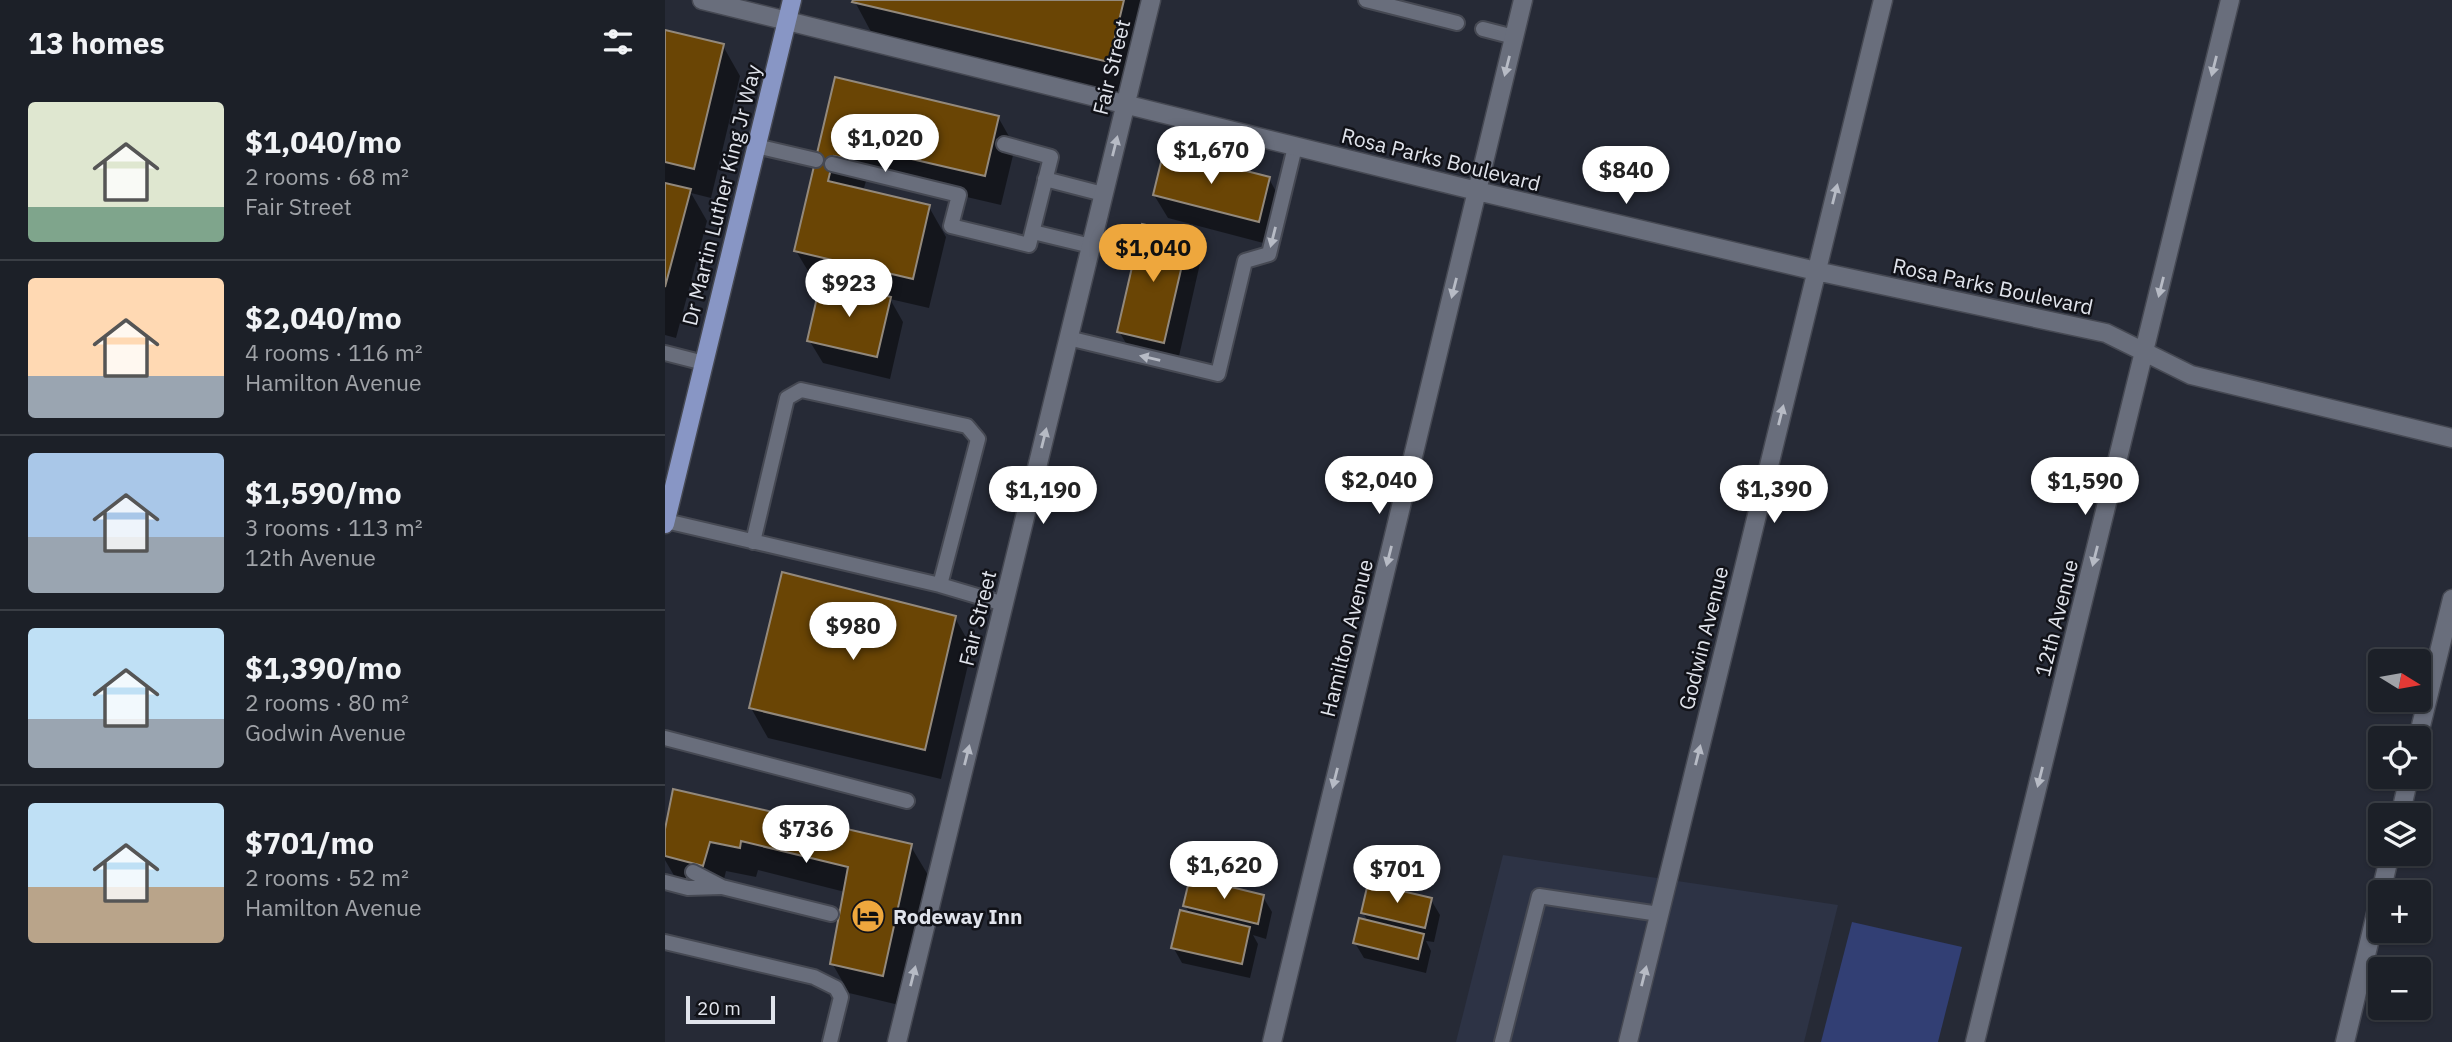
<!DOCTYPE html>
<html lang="en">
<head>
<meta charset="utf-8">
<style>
  :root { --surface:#1c2028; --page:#292d34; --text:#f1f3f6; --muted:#a0a3a8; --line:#3a3e45; --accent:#eea73d }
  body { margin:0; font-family:"IBM Plex Sans",sans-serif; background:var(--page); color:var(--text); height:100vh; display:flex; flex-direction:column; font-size:26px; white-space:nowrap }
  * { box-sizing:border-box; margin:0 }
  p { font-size:23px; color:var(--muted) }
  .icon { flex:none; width:38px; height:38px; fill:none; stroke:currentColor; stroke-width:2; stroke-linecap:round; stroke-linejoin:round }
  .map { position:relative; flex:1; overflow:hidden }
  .panel { display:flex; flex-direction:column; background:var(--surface); width:665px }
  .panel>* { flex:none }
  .needle { width:46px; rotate:101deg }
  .buttons { position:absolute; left:1703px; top:649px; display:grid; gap:14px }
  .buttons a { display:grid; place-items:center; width:63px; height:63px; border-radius:7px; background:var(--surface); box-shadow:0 2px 5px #0004,0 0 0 2px var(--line); font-size:35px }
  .scale { position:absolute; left:21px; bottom:18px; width:89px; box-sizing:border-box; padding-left:7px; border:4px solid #e1e4ec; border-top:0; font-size:19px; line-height:24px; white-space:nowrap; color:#e1e4ec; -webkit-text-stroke:5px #111218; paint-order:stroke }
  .price { position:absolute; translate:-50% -60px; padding:0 16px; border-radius:24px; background:#fff; color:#222; font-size:23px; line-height:46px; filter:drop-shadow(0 2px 4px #0008) }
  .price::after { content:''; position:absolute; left:50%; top:42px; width:21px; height:16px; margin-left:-10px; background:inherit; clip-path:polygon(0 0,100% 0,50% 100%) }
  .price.on { background:var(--accent); color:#111 }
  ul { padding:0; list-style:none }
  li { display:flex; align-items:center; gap:21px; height:175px; padding:0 28px }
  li+li { border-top:2px solid var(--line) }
  li span { display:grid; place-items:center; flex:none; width:196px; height:140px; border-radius:7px; color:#555 }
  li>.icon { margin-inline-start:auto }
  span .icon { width:84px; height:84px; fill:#fffc; stroke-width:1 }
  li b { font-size:30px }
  h2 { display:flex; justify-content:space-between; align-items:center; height:84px; padding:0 28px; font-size:30px }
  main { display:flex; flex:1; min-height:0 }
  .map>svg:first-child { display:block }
</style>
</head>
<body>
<main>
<section class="panel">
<h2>13 homes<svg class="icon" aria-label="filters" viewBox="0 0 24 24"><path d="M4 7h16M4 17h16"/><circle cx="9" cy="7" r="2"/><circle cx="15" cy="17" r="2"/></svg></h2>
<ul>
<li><span style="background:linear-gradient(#dfe7d0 75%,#7fa58c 0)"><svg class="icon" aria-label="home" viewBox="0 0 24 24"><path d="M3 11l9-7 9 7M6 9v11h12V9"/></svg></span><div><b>$1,040/mo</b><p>2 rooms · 68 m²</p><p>Fair Street</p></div></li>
<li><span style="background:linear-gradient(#ffd9b3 70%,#9aa5b1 0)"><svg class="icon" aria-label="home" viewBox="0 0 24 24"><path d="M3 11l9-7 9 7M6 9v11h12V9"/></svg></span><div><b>$2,040/mo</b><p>4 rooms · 116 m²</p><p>Hamilton Avenue</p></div></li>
<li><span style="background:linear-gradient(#a9c7e8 60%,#9aa5b1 0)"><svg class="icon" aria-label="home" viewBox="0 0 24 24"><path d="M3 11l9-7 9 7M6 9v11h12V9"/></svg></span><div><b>$1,590/mo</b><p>3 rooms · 113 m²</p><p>12th Avenue</p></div></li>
<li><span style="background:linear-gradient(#bfe0f5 65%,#9aa5b1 0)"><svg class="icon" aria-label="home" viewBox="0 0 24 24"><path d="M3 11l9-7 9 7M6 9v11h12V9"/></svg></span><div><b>$1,390/mo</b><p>2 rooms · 80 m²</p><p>Godwin Avenue</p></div></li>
<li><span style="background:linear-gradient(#bfe0f5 60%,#b9a48a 0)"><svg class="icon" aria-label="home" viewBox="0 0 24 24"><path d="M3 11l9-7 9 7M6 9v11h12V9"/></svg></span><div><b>$701/mo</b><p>2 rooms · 52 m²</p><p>Hamilton Avenue</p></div></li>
</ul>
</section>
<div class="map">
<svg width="1787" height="1042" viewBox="0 0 1787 1042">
  <rect width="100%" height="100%" fill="#262a36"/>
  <path fill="#2d3345" d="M838 855 1173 905 1139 1042H791Z"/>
  <path fill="#323f74" d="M1187 922 1297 947 1273 1042H1156Z"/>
  <path fill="#0007" d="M189 0H492L467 102 212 43Z
    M0 32 58 46 75 76 46 198 26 193 42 221 11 338 0 335Z
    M172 79 333 117 350 147 336 205 203 174 199 188 186 185 185 188 264 207 281 237 264 308 225 299 238 322 225 379 158 363 144 340 157 283 149 281 131 251Z
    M604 179 617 202 606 245 503 218 489 195Z
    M523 236 536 259 512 365 467 354 454 331Z
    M290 618 307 648 276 779 103 738 86 708Z
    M0 838 245 845 263 875 234 1005 184 993 167 963 180 892 93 870 91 877 61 871 55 895 14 884 0 860Z
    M598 897 607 912 601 939 588 935 593 944 585 978 517 963 508 947 525 915 520 905Z
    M766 900 775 915 769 942 761 941 766 951 761 973 699 958 690 943 703 922 698 912Z"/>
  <path fill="#6a4505" stroke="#93897c" stroke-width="2" d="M188 0H459L444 62 187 2Z
    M0 30 59 44 29 169 0 162Z
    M170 77 334 116 320 176 186 145 183 159 169 156 163 181 265 205 248 279 129 251Z
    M499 150 605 177 594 222 488 195Z
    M0 183 26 189 0 287Z
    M477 224 524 235 499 343 452 332Z
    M156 280 226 297 212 357 142 341Z
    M117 572 291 616 260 750 84 708Z
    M8 789 247 844 218 976 165 964 183 867 76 841 75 848 45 842 38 866 0 856V829Z
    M525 877 599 895 593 924 518 906Z
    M703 883 767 898 760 928 696 913Z
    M515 910 585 927 577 964 506 948Z
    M694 918 759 934 753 959 688 943Z"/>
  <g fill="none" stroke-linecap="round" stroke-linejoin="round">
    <defs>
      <path id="service" d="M701 0 792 23
        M818 29 849 37
        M91 146 151 160
        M167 164 294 195 286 226 364 245 386 157 339 144
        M380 179 438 194
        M368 232 426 246
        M403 338 553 374 580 261 604 254 630 147
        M0 353 39 363
        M1 521 275 585 313 439 302 426 136 390 122 398 88 542
        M275 585 339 604
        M0 738 242 801
        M28 872 57 887 166 914
        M0 882 23 888 56 887
        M0 942 149 977 171 988 176 997 165 1042
        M837 1042 874 896 994 914"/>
      <path id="minor" d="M37 0 812 191 1151 271 1441 333 1526 375 1787 438
        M1753 738 1787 599
        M1735 816 1744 777
        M1716 892 1725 854
        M232 1042 486 0
        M607 1042 858 0
        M963 1042 1218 0
        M1310 1042 1565 0
        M1680 1042 1715 897"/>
      <path id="primary" d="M0 524 127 0"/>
    </defs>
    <use href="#service" stroke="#464953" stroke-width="18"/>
    <use href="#minor" stroke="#464953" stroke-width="21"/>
    <use href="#primary" stroke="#464953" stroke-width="21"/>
    <use href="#service" stroke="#696e7c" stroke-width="14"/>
    <use href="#minor" stroke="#696e7c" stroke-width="18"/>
    <use href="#primary" stroke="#8896c5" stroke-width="18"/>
  </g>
  <defs><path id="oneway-solid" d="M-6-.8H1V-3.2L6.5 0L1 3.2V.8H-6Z" transform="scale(1.75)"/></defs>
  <g fill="#b7bbc5">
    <use href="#oneway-solid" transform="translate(842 66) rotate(104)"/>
    <use href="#oneway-solid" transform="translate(1549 66) rotate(104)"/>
    <use href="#oneway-solid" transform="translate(450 146) rotate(-76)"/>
    <use href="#oneway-solid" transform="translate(1170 194) rotate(-76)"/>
    <use href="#oneway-solid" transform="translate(608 237) rotate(104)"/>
    <use href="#oneway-solid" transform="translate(1496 287) rotate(104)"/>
    <use href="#oneway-solid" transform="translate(789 288) rotate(104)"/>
    <use href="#oneway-solid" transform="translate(485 358) rotate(-167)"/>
    <use href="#oneway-solid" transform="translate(1116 415) rotate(-76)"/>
    <use href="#oneway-solid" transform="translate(379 438) rotate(-76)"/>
    <use href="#oneway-solid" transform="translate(724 556) rotate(104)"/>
    <use href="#oneway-solid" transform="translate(1430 556) rotate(104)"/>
    <use href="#oneway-solid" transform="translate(302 755) rotate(-76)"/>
    <use href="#oneway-solid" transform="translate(1033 755) rotate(-76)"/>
    <use href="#oneway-solid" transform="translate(1375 777) rotate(104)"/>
    <use href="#oneway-solid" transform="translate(670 778) rotate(104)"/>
    <use href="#oneway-solid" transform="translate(248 976) rotate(-76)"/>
    <use href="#oneway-solid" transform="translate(979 976) rotate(-76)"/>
  </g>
  <defs>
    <symbol id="hotel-disc" viewBox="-11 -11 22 22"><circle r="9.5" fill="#eea73d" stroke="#111218"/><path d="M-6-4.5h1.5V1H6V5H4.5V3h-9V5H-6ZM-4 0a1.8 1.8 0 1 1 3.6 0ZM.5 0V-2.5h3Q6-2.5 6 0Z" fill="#111"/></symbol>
  </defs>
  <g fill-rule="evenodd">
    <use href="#hotel-disc" x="184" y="897" width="38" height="38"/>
  </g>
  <g text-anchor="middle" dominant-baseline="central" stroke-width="5" stroke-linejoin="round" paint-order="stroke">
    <g font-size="21" fill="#e1e4ec" stroke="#111218">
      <text transform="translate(446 67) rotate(-76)">Fair Street</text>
      <text transform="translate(776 159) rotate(14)">Rosa Parks Boulevard</text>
      <text transform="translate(56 195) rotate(-76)">Dr Martin Luther King Jr Way</text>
      <text transform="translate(1328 286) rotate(12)">Rosa Parks Boulevard</text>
      <text transform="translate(312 618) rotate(-76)">Fair Street</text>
      <text transform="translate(1391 618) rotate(-76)">12th Avenue</text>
      <text transform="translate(681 638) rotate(-76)">Hamilton Avenue</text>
      <text transform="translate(1038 638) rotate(-76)">Godwin Avenue</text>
    </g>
    <g font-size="21" font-weight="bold" fill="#e1e4ec" stroke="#111218" text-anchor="start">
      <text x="228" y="916">Rodeway Inn</text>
    </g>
  </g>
</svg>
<div class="buttons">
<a><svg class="needle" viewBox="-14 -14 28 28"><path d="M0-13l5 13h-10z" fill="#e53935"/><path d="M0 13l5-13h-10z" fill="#a0a3a8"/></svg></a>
<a><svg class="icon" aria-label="locate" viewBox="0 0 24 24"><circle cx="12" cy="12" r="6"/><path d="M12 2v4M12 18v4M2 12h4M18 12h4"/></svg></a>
<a><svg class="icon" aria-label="layers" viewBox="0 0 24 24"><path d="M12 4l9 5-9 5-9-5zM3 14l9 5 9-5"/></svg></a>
<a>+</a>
<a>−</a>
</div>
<div class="scale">20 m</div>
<b class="price" style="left:220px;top:174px">$1,020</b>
<b class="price" style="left:546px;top:186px">$1,670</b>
<b class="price" style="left:961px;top:206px">$840</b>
<b class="price on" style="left:488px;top:284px">$1,040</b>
<b class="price" style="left:184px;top:319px">$923</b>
<b class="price" style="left:714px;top:516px">$2,040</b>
<b class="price" style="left:1420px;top:517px">$1,590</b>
<b class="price" style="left:1109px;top:525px">$1,390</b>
<b class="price" style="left:378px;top:526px">$1,190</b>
<b class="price" style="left:188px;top:662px">$980</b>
<b class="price" style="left:141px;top:865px">$736</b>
<b class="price" style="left:559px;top:901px">$1,620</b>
<b class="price" style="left:732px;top:905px">$701</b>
</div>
</main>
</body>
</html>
